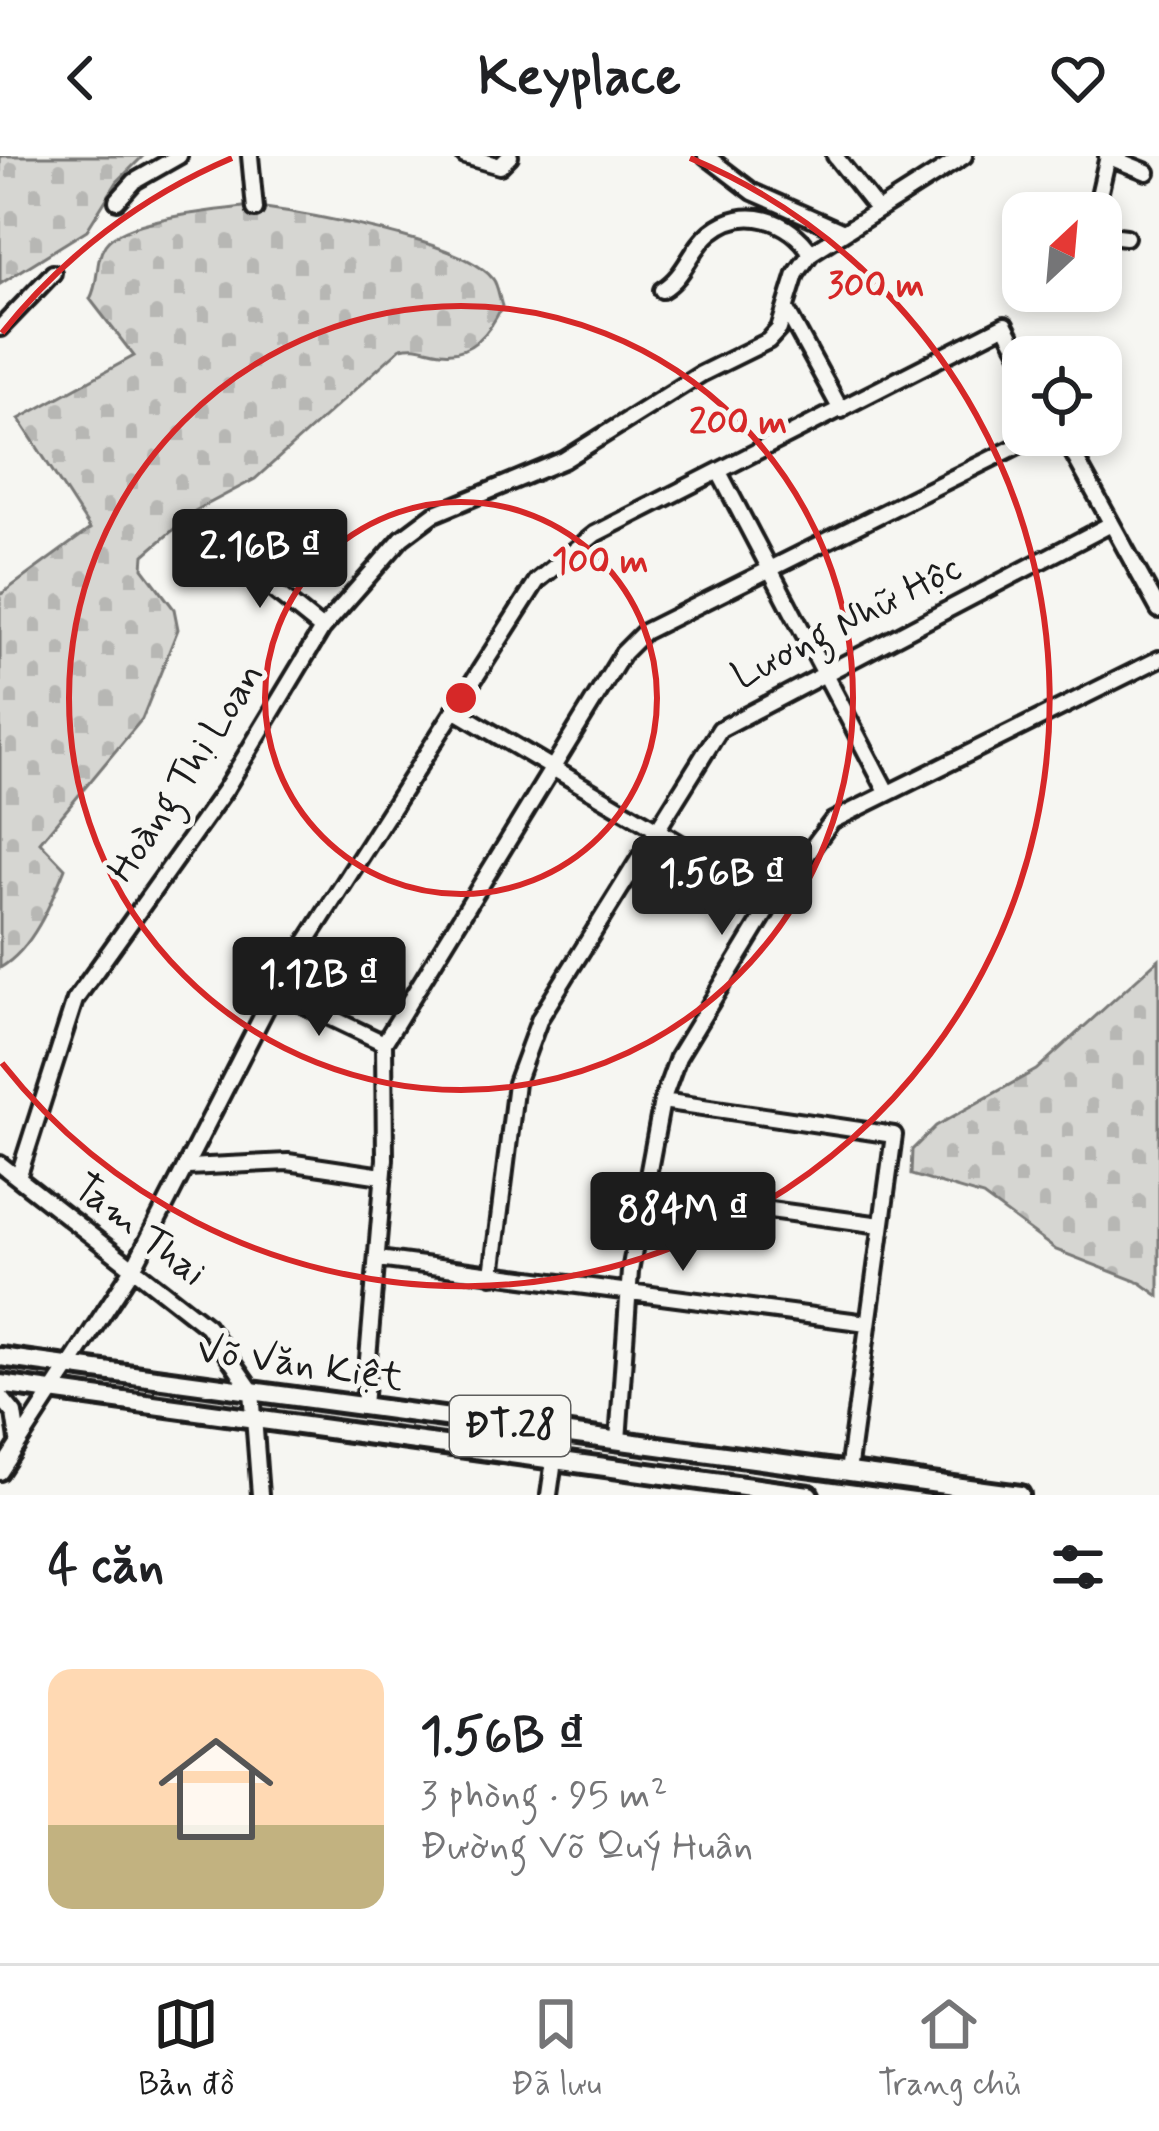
<!DOCTYPE html>
<html lang="vi">
<head>
<meta charset="utf-8">
<style>
  :root { --surface:#fff; --page:#f6f6f6; --text:#202124; --muted:#757577; --line:#e0e0e0; --accent:#1c1c1c }
  body { margin:0; font-family:Mynerve,sans-serif; background:var(--page); color:var(--text); height:100vh; display:flex; flex-direction:column; font-size:45px; white-space:nowrap }
  * { box-sizing:border-box; margin:0 }
  p { font-size:39px; color:var(--muted) }
  .icon { flex:none; width:66px; height:66px; fill:none; stroke:currentColor; stroke-width:2; stroke-linecap:round; stroke-linejoin:round }
  .map { position:relative; height:1339px; overflow:hidden }
  .sheet { display:flex; flex-direction:column; background:var(--surface); flex:1 }
  .sheet>* { flex:none }
  .needle { width:78px; rotate:26deg }
  .fabs { position:absolute; left:1002px; top:36px; display:grid; gap:24px }
  .fabs a { display:grid; place-items:center; width:120px; height:120px; border-radius:24px; background:var(--surface); box-shadow:0 6px 18px #0003; font-size:60px }
  .price { position:absolute; translate:-50% -102px; padding:0 27px; border-radius:12px; background:var(--accent); color:#fff; font-size:39px; line-height:78px; filter:drop-shadow(0 3px 6px #0008) }
  .price::after { content:''; position:absolute; left:50%; top:72px; width:36px; height:27px; margin-left:-18px; background:inherit; clip-path:polygon(0 0,100% 0,50% 100%) }
  .price.active { background:#222; color:#fff }
  ul { padding:0; list-style:none }
  li { display:flex; align-items:center; gap:36px; height:300px; padding:0 48px }
  li+li { border-top:3px solid var(--line) }
  li span { display:grid; place-items:center; flex:none; width:336px; height:240px; border-radius:24px; color:#555 }
  li>.icon { margin-inline-start:auto }
  span .icon { width:144px; height:144px; fill:#fffc; stroke-width:1 }
  li b { font-size:51px }
  h2 { display:flex; justify-content:space-between; align-items:center; height:144px; padding:0 48px; font-size:51px }
  header { display:flex; justify-content:space-between; align-items:center; height:156px; padding:0 48px; background:var(--surface); font-size:54px; font-weight:700 }
  .menu { display:flex; justify-content:space-around; align-items:center; height:168px; border-top:3px solid var(--line); background:var(--surface); font-size:33px; color:var(--muted) }
  .menu a { display:grid; justify-items:center; gap:6px }
  .menu .active { color:var(--accent) }
  .map>svg:first-child { display:block }
</style>
</head>
<body>
<header><svg class="icon" aria-label="back" viewBox="0 0 24 24"><path d="M15 5l-7 7 7 7"/></svg>Keyplace<svg class="icon" aria-label="heart" viewBox="0 0 24 24"><path d="M12 20l-8-8c-3-5 5-10 8-4 3-6 11-1 8 4z"/></svg></header>
<div class="map">
<svg width="1159" height="1339" viewBox="0 0 1159 1339">
  <defs>
    <pattern id="cemetery-stones" width="16" height="16" patternUnits="userSpaceOnUse" patternTransform="scale(3)"><rect width="16" height="16" fill="#d6d6d2"/><path d="M2 7V4a2 2 0 0 1 4 0v3zM10 15v-3a2 2 0 0 1 4 0v3z" fill="#b7b7b4"/></pattern>
  </defs>
  <rect width="100%" height="100%" fill="#f6f6f2"/>
  <filter id="ink" filterUnits="userSpaceOnUse"><feTurbulence type="fractalNoise" baseFrequency=".00833" numOctaves="2"/><feDisplacementMap in="SourceGraphic" scale="24" xChannelSelector="R" yChannelSelector="G"/><feConvolveMatrix kernelMatrix="1 2 1 2 8 2 1 2 1" color-interpolation-filters="sRGB"/></filter>
  <g filter="url(#ink)">
    <path fill="url(#cemetery-stones)" stroke="#797977" stroke-width="3" d="M0 0H143L117 26 87 74 0 128Z
      M252 50C302 57 464 84 493 123 498 129 499 142 502 150 491 174 472 200 441 196 424 194 418 188 401 192L255 323 195 355 144 399 143 412 174 453 178 473 142 563 40 686 65 712C51 747 33 793 0 812V439L90 373 19 263 134 200 90 143C100 125 94 106 105 89 122 62 220 54 252 50Z
      M1159 803V1140L1141 1127 1056 1094 983 1040 911 1019 912 994 936 970 1036 914Z"/>
    <g fill="none" stroke-linecap="round" stroke-linejoin="round">
      <defs>
        <path id="minor" d="M250 0 255 53
          M465 0 500 10 510 0
          M706 0 753 36 841 75
          M835 0 877 53
          M1107 0 1147 16
          M117 45 135 25 179 0
          M1095 57 1108 0
          M1101 78 1126 81
          M662 134C686 120 691 92 711 76 745 48 790 64 811 97
          M787 155 841 254
          M0 172 53 117
          M1063 279 1159 454
          M719 316 887 636
          M230 399 322 473
          M456 555 774 743
          M275 835 384 887
          M662 945 894 979 848 1316
          M0 1008 207 1170 252 1235 260 1339
          M188 1011 288 1006 382 1020
          M18 1022 75 844 225 634 322 473 402 382 434 358 564 304 701 218 768 185 779 173 796 118 811 97 964 0
          M645 1037 881 1069
          M378 1103 867 1167
          M492 1119 516 927 540 862 720 573 1111 368
          M0 1240 14 1257 18 1284
          M364 1250 385 1003 384 887 623 497 644 476 1039 279
          M618 1285 630 1115 662 945 678 901 774 743 832 665 1159 503
          M0 1316 135 1109 275 835 537 425 595 378 1005 169 1023 203
          M549 1339 554 1304"/>
        <path id="major" d="M0 1201 1020 1339
          M0 1228 809 1339"/>
      </defs>
      <use href="#minor" stroke="#1c1c1c" stroke-width="22"/>
      <use href="#major" stroke="#1c1c1c" stroke-width="26"/>
      <use href="#minor" stroke="#f6f6f2" stroke-width="14"/>
      <use href="#major" stroke="#f6f6f2" stroke-width="16"/>
    </g>
  </g>
  <g fill="none" stroke="#d62828" stroke-width="6">
    <circle cx="461" cy="542" r="196"/>
    <circle cx="461" cy="542" r="392"/>
    <path d="M2 177A587 587 0 0 1 232 2M690 2A587 587 0 1 1 2 907"/>
  </g>
  <g text-anchor="middle" dominant-baseline="central" stroke-width="10" stroke-linejoin="round" paint-order="stroke">
    <rect fill="#f6f6f2" stroke="#5d5d5c" stroke-width="3" x="450" y="1240" width="120" height="60" rx="9"/>
    <g font-size="36" font-weight="bold" fill="#1c1c1c">
      <text x="510" y="1270">ĐT.28</text>
    </g>
    <g font-size="39" fill="#1c1c1c" stroke="#f6f6f2">
      <text transform="translate(847 467) rotate(-27)">Lương Nhữ Hộc</text>
      <text transform="translate(187 617) rotate(-57)">Hoàng Thị Loan</text>
      <text transform="translate(139 1075) rotate(38)">Tam Thai</text>
      <text transform="translate(300 1209) rotate(8)">Võ Văn Kiệt</text>
    </g>
  </g>
  <circle cx="461" cy="542" r="18" fill="#d62828" stroke="#f6f6f2" stroke-width="6"/>
  <g font-size="36" text-anchor="middle" font-weight="bold" fill="#d62828" stroke="#f6f6f2" stroke-width="10" stroke-linejoin="round" paint-order="stroke">
    <text x="876" y="140">300 m</text>
    <text x="738" y="277">200 m</text>
    <text x="600" y="416">100 m</text>
  </g>
</svg>
<div class="fabs">
<a><svg class="needle" viewBox="-14 -14 28 28"><path d="M0-13l5 13h-10z" fill="#e53935"/><path d="M0 13l5-13h-10z" fill="#757577"/></svg></a>
<a><svg class="icon" aria-label="locate" viewBox="0 0 24 24"><circle cx="12" cy="12" r="6"/><path d="M12 2v4M12 18v4M2 12h4M18 12h4"/></svg></a>
</div>
<b class="price" style="left:260px;top:455px">2.16B ₫</b>
<b class="price active" style="left:722px;top:782px">1.56B ₫</b>
<b class="price" style="left:319px;top:883px">1.12B ₫</b>
<b class="price" style="left:683px;top:1118px">884M ₫</b>
</div>
<section class="sheet">
<h2>4 căn<svg class="icon" aria-label="filters" viewBox="0 0 24 24"><path d="M4 7h16M4 17h16"/><circle cx="9" cy="7" r="2"/><circle cx="15" cy="17" r="2"/></svg></h2>
<ul>
<li><span style="background:linear-gradient(#ffd9b3 65%,#c2b280 0)"><svg class="icon" aria-label="home" viewBox="0 0 24 24"><path d="M3 11l9-7 9 7M6 9v11h12V9"/></svg></span><div><b>1.56B ₫</b><p>3 phòng · 95 m²</p><p>Đường Võ Quý Huân</p></div></li>
</ul>
</section>
<nav class="menu">
<a class="active"><svg class="icon" aria-label="map" viewBox="0 0 24 24"><path d="M3 6l6-2 6 2 6-2v14l-6 2-6-2-6 2zM9 4v14M15 6v14"/></svg>Bản đồ</a>
<a><svg class="icon" aria-label="saved" viewBox="0 0 24 24"><path d="M7 4h10v16l-5-4-5 4z"/></svg>Đã lưu</a>
<a><svg class="icon" aria-label="home" viewBox="0 0 24 24"><path d="M3 11l9-7 9 7M6 9v11h12V9"/></svg>Trang chủ</a>
</nav>
</body>
</html>
